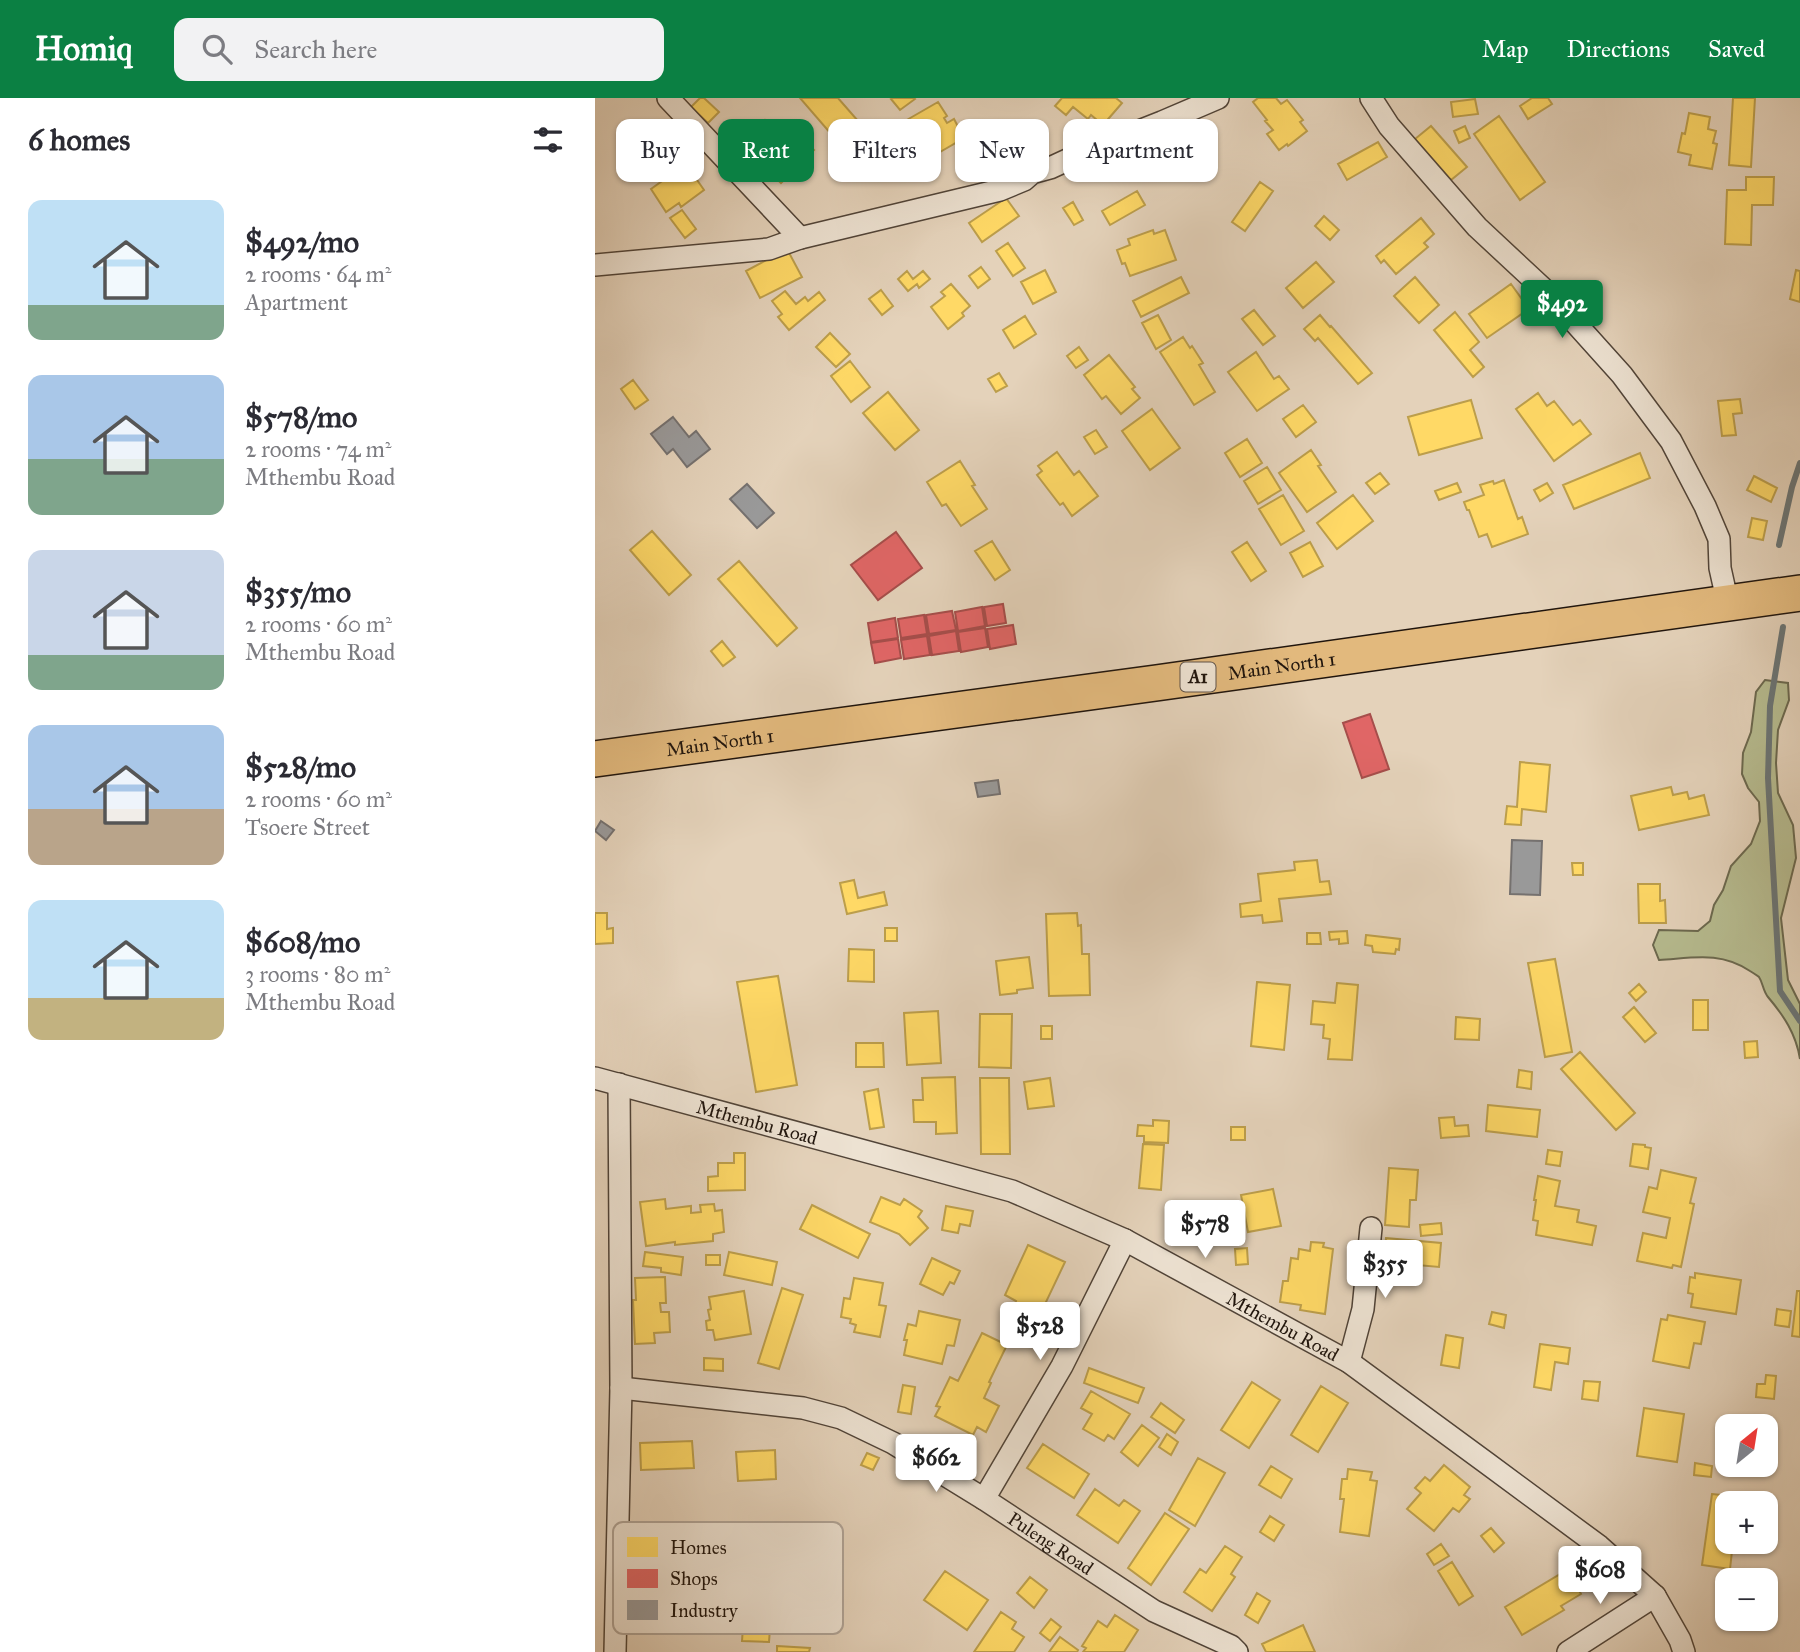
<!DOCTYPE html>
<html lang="en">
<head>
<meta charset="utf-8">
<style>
  :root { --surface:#fff; --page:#f2f2f3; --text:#2b2b33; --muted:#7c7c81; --accent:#0b8043 }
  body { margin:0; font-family:"IM FELL Great Primer",serif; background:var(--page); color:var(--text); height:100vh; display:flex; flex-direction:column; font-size:26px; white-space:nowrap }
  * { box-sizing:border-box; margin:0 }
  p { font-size:23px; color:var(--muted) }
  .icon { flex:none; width:38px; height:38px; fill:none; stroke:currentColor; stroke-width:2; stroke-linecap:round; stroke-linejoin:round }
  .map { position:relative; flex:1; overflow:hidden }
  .sheet { display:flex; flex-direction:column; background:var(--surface); width:595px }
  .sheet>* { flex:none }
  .hud { position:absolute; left:21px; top:21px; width:665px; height:63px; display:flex; gap:14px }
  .needle { width:46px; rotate:30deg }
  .tools { position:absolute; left:1120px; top:1316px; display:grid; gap:14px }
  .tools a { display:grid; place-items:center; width:63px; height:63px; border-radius:14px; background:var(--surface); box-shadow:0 2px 5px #0004; font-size:35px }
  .price { position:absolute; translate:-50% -60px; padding:0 16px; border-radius:7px; background:#fff; color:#222; font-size:23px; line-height:46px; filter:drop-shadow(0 2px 4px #0008) }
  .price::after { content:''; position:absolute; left:50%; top:42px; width:21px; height:16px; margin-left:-10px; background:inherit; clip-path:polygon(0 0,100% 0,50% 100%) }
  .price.selected { background:var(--accent); color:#fff }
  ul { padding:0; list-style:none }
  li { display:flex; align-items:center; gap:21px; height:175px; padding:0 28px }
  li span { display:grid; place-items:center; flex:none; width:196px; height:140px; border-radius:14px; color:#555 }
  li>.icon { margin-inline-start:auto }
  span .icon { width:84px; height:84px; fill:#fffc; stroke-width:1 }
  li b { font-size:30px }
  h2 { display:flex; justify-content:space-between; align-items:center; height:84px; padding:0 28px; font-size:30px }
  .pill { padding:0 24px; border-radius:14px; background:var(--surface); box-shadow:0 2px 5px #0004; font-size:24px; line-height:63px }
  .pill.selected { background:var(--accent); color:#fff }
  header { display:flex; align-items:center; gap:42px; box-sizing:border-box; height:98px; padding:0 35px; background:var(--accent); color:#fff }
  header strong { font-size:33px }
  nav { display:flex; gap:38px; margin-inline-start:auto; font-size:24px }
  .search { width:490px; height:63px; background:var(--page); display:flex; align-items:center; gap:18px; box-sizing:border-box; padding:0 24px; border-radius:14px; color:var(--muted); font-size:26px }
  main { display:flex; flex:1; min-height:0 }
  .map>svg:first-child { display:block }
</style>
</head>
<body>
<header>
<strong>Homiq</strong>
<div class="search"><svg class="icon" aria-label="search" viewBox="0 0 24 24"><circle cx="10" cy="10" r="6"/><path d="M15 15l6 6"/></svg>Search here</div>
<nav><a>Map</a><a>Directions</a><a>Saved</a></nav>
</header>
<main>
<section class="sheet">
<h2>6 homes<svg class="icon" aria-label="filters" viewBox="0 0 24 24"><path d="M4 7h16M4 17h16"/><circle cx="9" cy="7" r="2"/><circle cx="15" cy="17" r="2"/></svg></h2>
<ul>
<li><span style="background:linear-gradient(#bfe0f5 75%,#7fa58c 0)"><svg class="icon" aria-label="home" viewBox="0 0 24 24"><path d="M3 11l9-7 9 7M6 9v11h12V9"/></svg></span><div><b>$492/mo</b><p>2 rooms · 64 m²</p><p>Apartment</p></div></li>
<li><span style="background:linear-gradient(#a9c7e8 60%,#7fa58c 0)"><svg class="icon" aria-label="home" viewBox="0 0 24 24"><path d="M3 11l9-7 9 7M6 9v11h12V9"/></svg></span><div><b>$578/mo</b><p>2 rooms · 74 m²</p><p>Mthembu Road</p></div></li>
<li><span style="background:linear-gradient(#c9d6e8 75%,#7fa58c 0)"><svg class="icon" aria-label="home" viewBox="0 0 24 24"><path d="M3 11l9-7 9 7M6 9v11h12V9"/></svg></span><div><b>$355/mo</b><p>2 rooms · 60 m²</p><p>Mthembu Road</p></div></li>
<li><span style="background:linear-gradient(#a9c7e8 60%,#b9a48a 0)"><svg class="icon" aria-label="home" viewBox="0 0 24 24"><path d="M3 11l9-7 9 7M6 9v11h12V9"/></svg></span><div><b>$528/mo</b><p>2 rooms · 60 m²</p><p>Tsoere Street</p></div></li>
<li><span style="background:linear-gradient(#bfe0f5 70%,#c2b280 0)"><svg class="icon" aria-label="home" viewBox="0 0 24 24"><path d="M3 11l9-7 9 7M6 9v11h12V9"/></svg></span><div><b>$608/mo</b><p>3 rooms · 80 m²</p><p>Mthembu Road</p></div></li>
</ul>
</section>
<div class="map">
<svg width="1205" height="1554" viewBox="0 0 1205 1554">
  <rect width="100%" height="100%" fill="#e4d2ba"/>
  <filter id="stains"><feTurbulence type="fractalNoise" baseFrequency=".00286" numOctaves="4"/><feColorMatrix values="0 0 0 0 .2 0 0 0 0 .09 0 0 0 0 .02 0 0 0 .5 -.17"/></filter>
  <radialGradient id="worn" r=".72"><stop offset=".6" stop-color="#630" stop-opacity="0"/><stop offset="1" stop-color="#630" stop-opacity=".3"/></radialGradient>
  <path fill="#b6bb8f" stroke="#6b684e" stroke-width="2" d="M1170 582 1193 585 1194 602 1183 632 1181 665 1183 695 1198 727 1201 760 1186 820 1193 882 1205 906V961C1201 936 1189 918 1173 899 1168 893 1168 885 1164 879 1163 878 1155 873 1155 873 1125 853 1098 860 1064 862L1058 847 1064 832 1103 833 1115 823 1119 807 1128 792 1136 768 1156 746 1165 723 1164 704 1153 690 1147 676 1148 655 1156 634 1161 594Z"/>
  <path fill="#ffd966" stroke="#bc9e4b" stroke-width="2" d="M105 0H109L124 14 113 25 96 9Z
    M205 0H243L291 55 269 74Z
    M298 0H319L320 1 305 12 296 1Z
    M467 0H521L527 5 508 27 496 17 493 21 478 9 471 17 460 8Z
    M663 0H681L686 6 692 2 708 22 705 24 712 33 693 48 692 46 684 52 672 36 678 32 670 23 672 22 658 4Z
    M937 0H953L957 6 933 21 925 8Z
    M1138 0H1160L1156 69 1134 67Z
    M880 1 883 16 858 19 856 4Z
    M343 4 352 18 349 20 352 25 359 21 369 40 333 61 310 23Z
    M1094 15 1115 19 1113 31 1121 33 1118 45 1122 46 1117 71 1094 67 1096 57 1083 54 1087 35 1090 36Z
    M904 18 950 84 925 102 879 36Z
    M170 22 179 31 182 27 200 45 206 39 219 52 186 85 161 60 167 54 152 40Z
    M836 28 872 69 856 82 820 41Z
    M870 28 875 40 864 45 859 33Z
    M560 40 568 54 559 60 551 45Z
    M783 44 792 59 752 82 743 66Z
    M91 66 109 92 86 109 84 105 71 114 56 91Z
    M1151 79H1179L1178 107H1157L1156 147 1130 146 1132 92H1151Z
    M665 84 678 93 650 133 637 124Z
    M542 93 550 107 515 127 507 113Z
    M411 100 424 118 387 144 374 125Z
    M478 104 488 122 479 127 468 110Z
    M87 112 101 131 90 140 75 120Z
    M729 118 744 132 735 142 720 128Z
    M826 120 839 136 829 145 833 149 801 176 789 162 786 165 781 158Z
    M558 132 559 136 570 132 581 162 535 178 530 165 527 166 522 152 535 147 533 141Z
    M413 145 430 170 418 178 401 153Z
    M192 151 207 179 165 200 151 173Z
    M721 164 739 184 708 210 691 190Z
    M386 169 395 181 383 190 374 178Z
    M450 172 461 194 438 206 426 184Z
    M1201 172 1205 173V204L1195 201Z
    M312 173 318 181 328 173 335 181 324 190 322 186 313 193 303 181Z
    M586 179 594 195 546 219 538 203Z
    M820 179 844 207 824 225 799 198Z
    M356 186 375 208 367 215 369 218 353 231 336 209 350 198 346 194Z
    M916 186 934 211 892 240 874 216Z
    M286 192 298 208 287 217 274 201Z
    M190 193 201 206 210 199 213 203 224 194 230 202 194 232 183 219 187 216 177 203Z
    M659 212 680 238 668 247 647 221Z
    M860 214 884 244 875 252 889 269 878 279 839 232Z
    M563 217 576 242 561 251 547 225Z
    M725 217 735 229 736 228 777 275 763 286 723 240 720 243 709 231Z
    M430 218 441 236 419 250 408 232Z
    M235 235 255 256 241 269 221 249Z
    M588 239 595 250 597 248 608 265 604 267 620 294 599 307 565 254Z
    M484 249 493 262 481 270 472 258Z
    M661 254 679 281 684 278 694 291 662 313 633 274Z
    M514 257 540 289 537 291 545 300 526 316 511 298 507 301 489 277Z
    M255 263 275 289 256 304 236 278Z
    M404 275 412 288 401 294 393 281Z
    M38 282 53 302 40 311 26 291Z
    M293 294 324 332 300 352 268 315Z
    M943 295 952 308 959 303 978 327 985 322 996 336 959 363 921 311Z
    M1145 301 1147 315 1138 316 1141 337 1127 338 1123 303Z
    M876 302 887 340 824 357 813 319Z
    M708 307 721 324 701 339 688 321Z
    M557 311 585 350 555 372 527 333Z
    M501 332 512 349 500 356 489 339Z
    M652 341 667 365 645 379 630 355Z
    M716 352 726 367 723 368 741 394 712 414 684 375Z
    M462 354 479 377 484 373 503 398 477 418 468 405 465 407 442 377 447 373 443 368Z
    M1045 355 1055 380 979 411 968 387Z
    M365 363 380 387 377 388 392 411 366 428 351 406 347 408 332 384Z
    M672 369 686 392 663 406 649 383Z
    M785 375 794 386 780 396 771 385Z
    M1159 378 1182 390 1176 404 1152 392Z
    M909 382 923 421 927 419 933 436 897 449 892 436 884 439 874 412H872L869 404 889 397 885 387 898 383 899 386Z
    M862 385 866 394 844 402 840 393Z
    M952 385 958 395 945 403 939 392Z
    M688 397 709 433 686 447 664 411Z
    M758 397 778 423 742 451 722 425Z
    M1157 420 1172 423 1168 442 1153 439Z
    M57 433 96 477 74 497 35 452Z
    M397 443 415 472 400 482 380 453Z
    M652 444 671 473 656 483 637 454Z
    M715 444 728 468 708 479 695 455Z
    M144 463 202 530 182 548 123 481Z
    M127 543 140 559 128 568 116 553Z
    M925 664 955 667 951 714 927 711 926 727 910 726 912 708 922 709Z
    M1076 689 1078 697 1092 694 1094 701 1109 697 1114 717 1044 732 1036 698Z
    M722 762 725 784 734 783 736 796 684 801 687 823 668 825 667 817 646 819 645 806 666 803 663 776 700 772 699 764Z
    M977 765H988V777H978Z
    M259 782 263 800 289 794 292 807 252 816 245 785Z
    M1043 786H1065V803L1070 802 1071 825H1044Z
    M0 815H12V831L18 830V845L0 846Z
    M482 815 483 828 486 827 487 856H494L495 897 454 898 451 816Z
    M290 830H302V843H290Z
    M752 833 753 845 744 846V841L735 842 734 834Z
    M712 835H725L726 846H712Z
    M771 837 805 841 804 852 801 851 800 856 778 854 777 848 770 847Z
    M254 851 279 852V884L253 883Z
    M434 859 438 890 422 892V895L405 897 401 863Z
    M960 861 977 954 950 959 933 865Z
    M183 878 202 987 161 994 142 884Z
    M662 884 695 887 689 952 656 948Z
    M742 885 763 887 757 962 733 961 735 941 728 940 729 927 716 926 718 903 740 905Z
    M1044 886 1051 894 1041 903 1034 895Z
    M1098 902H1113V932H1098Z
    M1039 909 1061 935 1050 944 1028 919Z
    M343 913 346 965 312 967 309 915Z
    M385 916H417L416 970 384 969Z
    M861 919 885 921 884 942 860 941Z
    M446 928H457V941H446Z
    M1162 943 1163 959 1150 960 1149 944Z
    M261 945H288L289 969H261Z
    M985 954 1040 1015 1021 1032 966 971Z
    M924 972 937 974 936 991 922 989Z
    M360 979 362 1035 341 1036V1024H319L318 1002H328L327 980Z
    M385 980H414L415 1056H386Z
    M455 980 459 1008 433 1011 429 984Z
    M283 991 289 1029 275 1031 269 994Z
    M893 1007 945 1012 942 1039 891 1033Z
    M859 1019 860 1028 873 1027 874 1038 846 1040 844 1020Z
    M558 1022 574 1023 573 1045 549 1044V1038H542L543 1027 558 1028Z
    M636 1029H650V1042H636Z
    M548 1046 569 1047 566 1092 544 1090Z
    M1038 1046 1050 1047V1049L1056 1050 1053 1071 1035 1068Z
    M953 1052 967 1054 965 1068 951 1066Z
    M139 1055H150V1092L113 1093V1079L123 1078V1065H139Z
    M794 1070 823 1072 821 1102H815L814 1129 790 1127Z
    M1066 1072 1101 1080 1095 1105 1099 1106 1086 1169 1078 1167 1077 1170 1042 1163 1048 1135 1071 1140 1075 1120 1048 1114 1054 1089 1062 1091Z
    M943 1078 965 1083 960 1108 984 1112 982 1124 1001 1128 997 1147 941 1137 943 1123 938 1122 941 1102H939Z
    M678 1091 686 1128 653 1134 646 1097Z
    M286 1099 305 1107 309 1101 327 1113 323 1119 333 1130 315 1147 304 1136 275 1124Z
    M70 1101 71 1111 96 1108V1115L106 1114 105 1107 119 1106 120 1113 127 1112 129 1134 118 1136V1143L80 1147V1144L51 1148 45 1104Z
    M217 1107 275 1136 263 1160 205 1131Z
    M351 1108 378 1113 375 1128 365 1126 363 1135 347 1132Z
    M846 1125 847 1136 826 1138 825 1127Z
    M791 1140 846 1145 844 1169 789 1164Z
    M716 1144 729 1145 728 1149 738 1151 730 1216 705 1212 706 1207 685 1204 688 1183H693L696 1160 703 1161 704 1151 715 1153Z
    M433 1147 470 1164 442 1223 418 1211 421 1203 410 1197Z
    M652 1150 653 1166 641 1167 640 1151Z
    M50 1154 88 1159 86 1177 66 1174V1170L48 1168Z
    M134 1154 182 1164 177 1187 129 1177Z
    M111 1157H125V1167H111Z
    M337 1160 365 1173 359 1186 355 1184 348 1197 325 1186Z
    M1100 1175 1146 1182 1141 1216 1096 1209 1098 1196 1093 1195 1095 1179 1100 1180Z
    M70 1179 71 1205H65L66 1214H74L75 1234 59 1235 60 1245 40 1246 38 1202H41L40 1180Z
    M259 1180 288 1185 284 1207 291 1208 285 1239 259 1234 261 1227 255 1225 256 1221 246 1219 249 1200 255 1201Z
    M187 1190 208 1197 184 1271 163 1265Z
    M149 1193 156 1236 120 1242 118 1232H112L111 1223 115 1222 113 1212 116 1211 114 1199Z
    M1202 1193H1205V1239L1197 1238Z
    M1182 1211 1196 1213 1194 1229 1180 1227Z
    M324 1213 365 1222 359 1248 352 1247 347 1266 309 1257 312 1242H309L313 1226 321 1228Z
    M897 1214 911 1217 909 1230 894 1226Z
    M1073 1217 1110 1224 1106 1246 1099 1245 1094 1270 1058 1263 1066 1221 1072 1222Z
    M387 1235 412 1247 394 1284 396 1285 389 1300 404 1308 391 1334 382 1329 378 1337 340 1318 345 1309 341 1308 355 1279 363 1283Z
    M851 1237 868 1240 864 1270 846 1267Z
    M945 1246 975 1250 973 1266 960 1264 956 1292 939 1289Z
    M109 1260 128 1261V1273L109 1272Z
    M494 1270 549 1290 543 1305 489 1285Z
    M1171 1277 1181 1278 1179 1301 1161 1299 1162 1286H1170Z
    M989 1283 1005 1284 1003 1303 987 1301Z
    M657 1284 685 1302 654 1350 626 1332Z
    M308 1287 320 1289 316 1316 303 1314Z
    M726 1288 753 1305 723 1354 696 1337Z
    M496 1293 535 1316 519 1341 513 1337 509 1343 488 1331 497 1316 486 1310Z
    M566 1305 589 1322 580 1335 556 1319Z
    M1049 1310 1089 1316 1082 1364 1042 1358Z
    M547 1327 564 1340 543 1368 526 1354Z
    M572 1336 583 1344 576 1357 564 1349Z
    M97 1343 99 1370 46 1372 45 1345Z
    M448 1346 494 1376 479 1400 432 1370Z
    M180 1352 181 1381 143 1383 141 1354Z
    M272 1355 284 1360 278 1372 266 1367Z
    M603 1360 630 1375 600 1428 574 1412Z
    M1100 1365 1117 1368 1116 1379 1099 1377Z
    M849 1367 875 1389 869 1397 875 1401 864 1414 858 1410 839 1433 812 1411 826 1395 820 1390 830 1379 835 1383Z
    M676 1368 697 1381 686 1400 664 1387Z
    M753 1371 777 1374 775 1382 782 1383 774 1438 745 1434 749 1401H745L747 1381H752Z
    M500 1391 524 1408 529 1402 545 1413 523 1445 482 1417Z
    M1117 1396 1144 1399 1143 1405H1132V1444H1138L1135 1471 1107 1467Z
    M570 1415 594 1431 556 1487 533 1470Z
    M675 1418 689 1427 679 1443 665 1434Z
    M896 1430 909 1445 899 1454 886 1438Z
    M846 1446 854 1458 839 1467 832 1456Z
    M630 1448 647 1459 636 1476 640 1479 617 1513 589 1494 605 1471 611 1475Z
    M857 1464 878 1498 864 1507 843 1473Z
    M972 1472 986 1496 966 1508 969 1512 927 1537 910 1509Z
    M350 1473 393 1502 372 1532 329 1502Z
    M435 1479 452 1492 439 1510 422 1495Z
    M662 1495 675 1503 663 1525 650 1517Z
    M150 1501 177 1503 174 1544 147 1543Z
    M406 1514 421 1524 417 1531 429 1539 419 1554H379Z
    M520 1517 543 1532 529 1554H488L491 1550 487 1548 503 1523 512 1529Z
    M456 1521 466 1529 455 1543 445 1535Z
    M708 1527 720 1554H671L667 1546Z
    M465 1539 483 1552 482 1554H454Z
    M182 1548 215 1550 214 1554H182Z"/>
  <path fill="#e06666" stroke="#a64e4b" stroke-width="2" d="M301 434 327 470 283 502 256 467Z
    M408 506 411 525 392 528 389 509Z
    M387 509 390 528 363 533 360 514Z
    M357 513 361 532 334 536 331 517Z
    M329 517 332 536 306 540 303 521Z
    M300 520 303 540 276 544 273 525Z
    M418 527 421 546 395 551 392 531Z
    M390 530 393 549 366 554 363 534Z
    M361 533 364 553 337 557 334 538Z
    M332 538 335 557 309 561 306 542Z
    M303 541 306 560 280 565 276 545Z
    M775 616 794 671 767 680 748 625Z"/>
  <path fill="#999" stroke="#75716f" stroke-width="2" d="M78 319 94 339 101 333 115 351 92 369 78 351 72 356 56 336Z
    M152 386 179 415 162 430 135 401Z
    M403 682 405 696 383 699 380 685Z
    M6 723 19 732 11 742 0 733Z
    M917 742 947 743 945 797 915 796Z"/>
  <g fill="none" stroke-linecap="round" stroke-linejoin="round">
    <path stroke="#6a7475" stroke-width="6" d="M1184 447 1197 389 1205 365
      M1188 529 1175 608 1173 680 1185 893 1205 923"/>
    <defs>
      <g id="minor">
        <path d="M73 0 205 140"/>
        <path d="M776 0 794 28 882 129 956 198 1027 277 1076 343 1110 408 1124 441 1125 470 1133 506"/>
        <path d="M0 167 174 151 205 140 405 92 429 82 437 75 455 70 481 58 567 24 623 0"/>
        <path id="s1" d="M0 980 417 1093 530 1142 754 1264 893 1366 1004 1448 1060 1498 1085 1542 1089 1554"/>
        <path d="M754 1264 768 1211 776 1130"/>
        <path id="s2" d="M26 1290 208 1310 246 1320 298 1345 389 1401 559 1513 636 1548 642 1554"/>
        <path d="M389 1401 467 1268 530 1142"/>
        <path d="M20 1554 26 1290 24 986"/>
        <path d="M973 1554 1060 1498"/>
      </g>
      <g id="primary">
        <path id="s3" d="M0 661 561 585 1205 495"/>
      </g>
    </defs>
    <use href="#minor" stroke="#514438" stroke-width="24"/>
    <use href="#primary" stroke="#20150d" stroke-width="38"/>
    <use href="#minor" stroke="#ede2d2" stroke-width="21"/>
    <use href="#primary" stroke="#e2b97d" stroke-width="35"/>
  </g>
  <g text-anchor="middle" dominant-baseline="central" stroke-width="7" stroke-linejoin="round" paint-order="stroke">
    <rect fill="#ede2d2" stroke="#5e5248" stroke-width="2" x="585.5" y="564.5" width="35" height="29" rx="5"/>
    <g font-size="18" font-weight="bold" fill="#20150d">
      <text x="603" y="579">A1</text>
    </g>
    <g font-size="19" fill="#20150d" stroke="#ede2d2">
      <text stroke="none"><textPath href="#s3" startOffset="693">Main North 1</textPath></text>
      <text stroke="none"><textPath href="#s3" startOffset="126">Main North 1</textPath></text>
      <text stroke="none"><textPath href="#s1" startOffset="168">Mthembu Road</textPath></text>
      <text stroke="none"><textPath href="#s1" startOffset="735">Mthembu Road</textPath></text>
      <text stroke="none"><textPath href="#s2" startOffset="467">Puleng Road</textPath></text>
    </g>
  </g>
  <rect x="18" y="1424" width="230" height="112" rx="10" fill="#ede2d2" stroke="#b0a497" stroke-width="2"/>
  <rect x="32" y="1439" width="31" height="20" fill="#ffd966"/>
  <rect x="32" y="1471" width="31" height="19" fill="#e06666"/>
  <rect x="32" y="1502" width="31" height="20" fill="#999"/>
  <g font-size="19" fill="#20150d">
    <text x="75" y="1456">Homes</text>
    <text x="75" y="1487">Shops</text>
    <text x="75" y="1519">Industry</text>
  </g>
  <rect width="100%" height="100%" filter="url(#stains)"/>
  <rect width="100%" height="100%" fill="url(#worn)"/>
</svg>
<div class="tools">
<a><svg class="needle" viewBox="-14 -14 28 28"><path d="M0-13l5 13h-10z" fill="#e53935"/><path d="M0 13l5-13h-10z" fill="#7c7c81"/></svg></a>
<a>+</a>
<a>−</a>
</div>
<b class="price selected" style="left:967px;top:242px">$492</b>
<b class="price" style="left:610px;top:1162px">$578</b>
<b class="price" style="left:790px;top:1202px">$355</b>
<b class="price" style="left:445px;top:1264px">$528</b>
<b class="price" style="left:341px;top:1396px">$662</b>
<b class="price" style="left:1005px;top:1508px">$608</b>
<div class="hud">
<a class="pill">Buy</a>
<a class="pill selected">Rent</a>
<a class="pill">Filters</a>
<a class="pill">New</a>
<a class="pill">Apartment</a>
</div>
</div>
</main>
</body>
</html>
